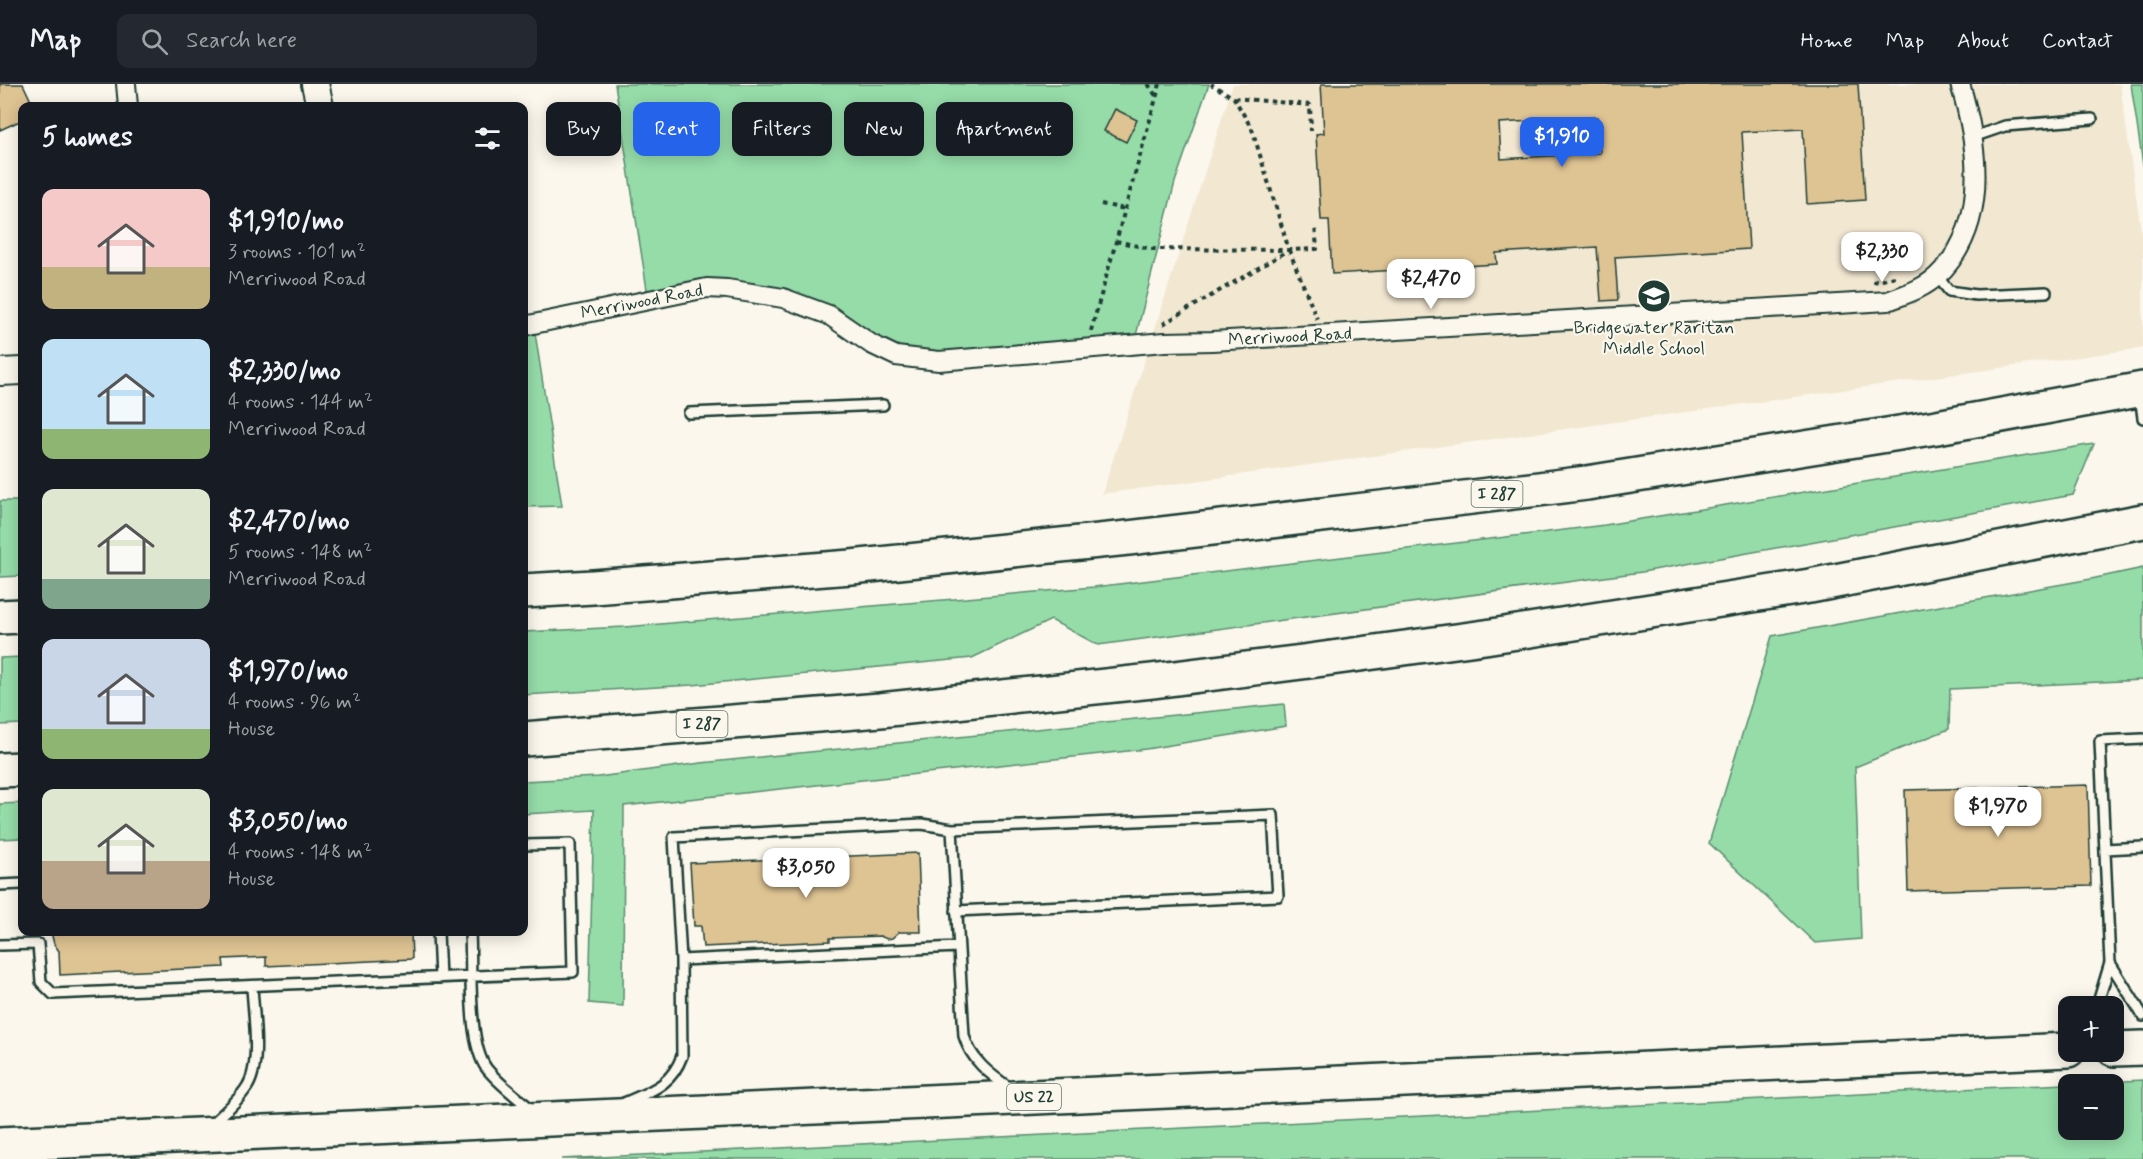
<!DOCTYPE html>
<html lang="en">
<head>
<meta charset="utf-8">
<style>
  :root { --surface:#171b24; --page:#242831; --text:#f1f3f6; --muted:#9ea1a6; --line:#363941; --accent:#2563eb }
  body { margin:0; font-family:Mynerve,sans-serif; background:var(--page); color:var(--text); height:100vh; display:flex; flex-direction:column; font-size:22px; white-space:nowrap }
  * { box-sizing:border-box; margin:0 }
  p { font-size:20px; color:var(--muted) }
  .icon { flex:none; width:33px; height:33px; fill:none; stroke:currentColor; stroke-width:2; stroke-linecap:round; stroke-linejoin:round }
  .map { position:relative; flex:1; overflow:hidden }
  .drawer { position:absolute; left:18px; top:18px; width:510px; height:834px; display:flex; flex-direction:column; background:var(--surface); border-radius:12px; box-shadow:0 3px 15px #0003 }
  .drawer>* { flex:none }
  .hud { position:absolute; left:546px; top:18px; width:570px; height:54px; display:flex; gap:12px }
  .fabs { position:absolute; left:2058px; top:912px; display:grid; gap:12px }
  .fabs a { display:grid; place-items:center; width:66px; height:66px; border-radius:12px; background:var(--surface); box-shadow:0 3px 15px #0003; font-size:30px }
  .price { position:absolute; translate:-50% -51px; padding:0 14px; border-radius:12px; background:#fff; color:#222; font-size:20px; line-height:39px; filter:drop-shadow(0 2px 3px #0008) }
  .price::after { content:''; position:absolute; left:50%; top:36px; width:18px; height:14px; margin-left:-9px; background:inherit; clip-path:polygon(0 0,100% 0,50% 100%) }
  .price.current { background:var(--accent); color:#fff }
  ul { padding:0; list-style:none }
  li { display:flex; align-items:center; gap:18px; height:150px; padding:0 24px }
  li span { display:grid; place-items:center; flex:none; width:168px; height:120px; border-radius:12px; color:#555 }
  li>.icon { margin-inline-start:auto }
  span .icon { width:72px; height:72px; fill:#fffc; stroke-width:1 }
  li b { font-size:26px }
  h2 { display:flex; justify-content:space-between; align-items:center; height:72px; padding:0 24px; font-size:26px }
  .tag { padding:0 21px; border-radius:12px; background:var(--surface); box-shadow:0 3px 15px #0003; font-size:21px; line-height:54px }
  .tag.current { background:var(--accent); color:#fff }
  header { display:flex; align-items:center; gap:36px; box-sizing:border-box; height:84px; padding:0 30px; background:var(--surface); border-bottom:2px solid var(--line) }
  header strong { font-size:28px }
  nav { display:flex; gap:33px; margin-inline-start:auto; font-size:21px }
  .search { width:420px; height:54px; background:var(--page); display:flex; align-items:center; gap:15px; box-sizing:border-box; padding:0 21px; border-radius:12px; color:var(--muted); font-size:22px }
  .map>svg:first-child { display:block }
</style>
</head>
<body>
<header>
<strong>Map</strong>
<div class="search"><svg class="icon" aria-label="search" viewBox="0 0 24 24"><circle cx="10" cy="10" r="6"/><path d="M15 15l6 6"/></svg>Search here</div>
<nav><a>Home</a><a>Map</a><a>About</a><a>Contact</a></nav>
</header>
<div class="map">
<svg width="2143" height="1075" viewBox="0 0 2143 1075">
  <rect width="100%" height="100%" fill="#fbf7ec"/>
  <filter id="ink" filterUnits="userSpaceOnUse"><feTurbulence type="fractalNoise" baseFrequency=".0167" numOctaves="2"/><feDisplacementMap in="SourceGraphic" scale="12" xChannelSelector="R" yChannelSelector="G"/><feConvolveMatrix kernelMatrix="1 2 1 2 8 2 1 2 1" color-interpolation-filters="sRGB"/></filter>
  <g filter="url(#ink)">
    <path fill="#f2e7d1" d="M1233 0H2120L2143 161V264L1102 410Z"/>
    <path fill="#96dca9" stroke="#5a8c6e" stroke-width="1.5" fill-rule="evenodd" d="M615 0H1209L1175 98 1132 267 912 277 756 206 648 212Z
      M2131 0H2143V81Z
      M535 249 562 422 524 423V251Z
      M2094 360 2073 411 1642 488 1098 561 1051 536 972 574 692 601 524 611V548L625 543 1094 503 1605 441Z
      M0 417H22V492L0 493Z
      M2143 484V596L1950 605 1949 645 1855 683 1861 855 1815 859 1709 759 1772 552 2091 495Z
      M22 573V640L0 641V574Z
      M1284 620 1286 642 1146 665 624 722 623 922 589 919 594 726 524 730V697L598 693 701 679Z
      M22 719V754L0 755V720Z
      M2143 996V1075H561ZM2068 1000H2114V1046H2068Z"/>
    <path fill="#dec393" stroke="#1f3d34" stroke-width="1.5" fill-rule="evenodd" d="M0 0H23L32 19 22 22V36L0 46Z
      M1321 0H1858L1865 116 1807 120 1803 45 1742 48 1749 165 1615 173 1618 216 1601 217 1597 163 1496 169 1497 180 1332 190 1329 136H1321L1316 50 1324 49ZM1597 33 1600 69 1501 75 1499 39Z
      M1115 25 1137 36 1126 58 1104 47Z
      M2088 701 2091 802 1908 807 1905 706Z
      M918 769 921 848H899L892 854 887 855 880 852 830 854V857L703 863 701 842H694L690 779Z
      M51 848H411L412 875 266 882V873L223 875 224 883 60 891 59 867 54 860Z"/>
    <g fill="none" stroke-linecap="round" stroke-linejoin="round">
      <defs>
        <path id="lane" d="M1973 53 2005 42 2092 35
          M1937 192 1949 207 1976 211 2046 208
          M2140 311 2143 334
          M689 329 883 321
          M952 745 1273 731 1278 812 956 827
          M2105 765 2143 763
          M0 801 22 800
          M438 848 440 894
          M470 848C472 881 467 960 487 985 500 1001 517 1013 532 1026
          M0 861 38 860 41 898 53 910 573 888 570 760 524 761
          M958 863 681 876 674 753 922 740 952 745 964 952C971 976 989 990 1010 1004
          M2110 879 2143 932
          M2097 922 2110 879 2100 657 2143 655
          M624 1019C651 1007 671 1002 682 972L681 876
          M212 1040C224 1029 238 1017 247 1003 262 980 253 929 252 902"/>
        <path id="street" d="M126 0 128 22
          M524 242 707 204 727 205 783 214 829 231 871 260 896 272 939 277 1165 258 1212 257 1888 217C1906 210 1923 205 1937 192 1990 142 1979 63 1960 0"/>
        <path id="secondary" d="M315 0 320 22
          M0 288 22 287"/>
        <path id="highway" d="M524 507 593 503 851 483 1128 454 1398 422 1587 399 1937 343 2143 305
          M0 533 22 532
          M524 655 880 626 1152 597 1302 578 1485 553 1810 502 2143 437
          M0 686 22 685
          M2114 965 2143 964
          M0 1060 2068 966"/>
      </defs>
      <use href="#lane" stroke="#1f3d34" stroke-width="14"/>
      <use href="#street" stroke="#1f3d34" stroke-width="22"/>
      <use href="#secondary" stroke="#1f3d34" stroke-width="30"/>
      <use href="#highway" stroke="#1f3d34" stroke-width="38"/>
      <path stroke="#1f3d34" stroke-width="4" stroke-dasharray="4.5 4.5" stroke-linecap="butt" d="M1148 0 1156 12
        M1234 14 1310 21 1311 47
        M1101 120 1125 125
        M1116 157 1151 165 1289 166 1252 45 1234 14 1211 0
        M1289 166 1317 235
        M1873 198 1895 193
        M1163 240 1289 166 1317 165 1315 142
        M1091 247 1160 0"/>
      <use href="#lane" stroke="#fbf7ec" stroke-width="9"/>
      <use href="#street" stroke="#fbf7ec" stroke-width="18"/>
      <use href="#secondary" stroke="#fbf7ec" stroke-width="26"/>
      <use href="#highway" stroke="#fbf7ec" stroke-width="33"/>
    </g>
  </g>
  <defs>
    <symbol id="school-disc" viewBox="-11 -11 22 22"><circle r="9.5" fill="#1f3d34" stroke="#fbf7ec"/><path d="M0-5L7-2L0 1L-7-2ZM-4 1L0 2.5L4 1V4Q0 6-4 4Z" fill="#fff"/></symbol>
  </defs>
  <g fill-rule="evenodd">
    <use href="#school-disc" x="1635" y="193" width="38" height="38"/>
  </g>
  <g text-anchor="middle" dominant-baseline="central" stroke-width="4.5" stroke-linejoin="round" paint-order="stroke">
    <g fill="#fbf7ec" stroke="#61756b" stroke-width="1.5">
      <rect x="1471.5" y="397" width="51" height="26" rx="4.5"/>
      <rect x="676.5" y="627" width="51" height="26" rx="4.5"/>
      <rect x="1007" y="1000" width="54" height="26" rx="4.5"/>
    </g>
    <g font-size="16" font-weight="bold" fill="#1f3d34">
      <text x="1497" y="410">I 287</text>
      <text x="702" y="640">I 287</text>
      <text x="1034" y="1013">US 22</text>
    </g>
    <g font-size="18" fill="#1f3d34" stroke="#fbf7ec">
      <text transform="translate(642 218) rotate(-11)">Merriwood Road</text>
      <text transform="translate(1290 253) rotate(-3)">Merriwood Road</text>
    </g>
    <g font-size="18" fill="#1f3d34" stroke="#fbf7ec">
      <text x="1654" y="244">Bridgewater Raritan<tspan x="1654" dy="21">Middle School</tspan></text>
    </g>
  </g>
</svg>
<div class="fabs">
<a>+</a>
<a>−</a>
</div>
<b class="price current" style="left:1562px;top:84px">$1,910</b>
<b class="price" style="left:1882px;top:199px">$2,330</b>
<b class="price" style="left:1431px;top:226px">$2,470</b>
<b class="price" style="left:1998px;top:754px">$1,970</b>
<b class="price" style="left:806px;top:815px">$3,050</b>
<div class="hud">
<a class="tag">Buy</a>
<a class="tag current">Rent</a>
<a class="tag">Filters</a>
<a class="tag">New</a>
<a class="tag">Apartment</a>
</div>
<section class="drawer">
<h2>5 homes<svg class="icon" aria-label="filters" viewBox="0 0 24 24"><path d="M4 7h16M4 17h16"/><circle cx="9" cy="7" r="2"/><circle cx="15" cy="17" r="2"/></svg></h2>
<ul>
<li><span style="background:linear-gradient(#f6c9c9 65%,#c2b280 0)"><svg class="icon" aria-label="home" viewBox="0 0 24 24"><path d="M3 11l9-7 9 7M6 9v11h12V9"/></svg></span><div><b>$1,910/mo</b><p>3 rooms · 101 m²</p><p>Merriwood Road</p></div></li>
<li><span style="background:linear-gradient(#bfe0f5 75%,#8fb573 0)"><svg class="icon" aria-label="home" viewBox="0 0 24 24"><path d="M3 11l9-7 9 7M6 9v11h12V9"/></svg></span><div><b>$2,330/mo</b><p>4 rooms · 144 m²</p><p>Merriwood Road</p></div></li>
<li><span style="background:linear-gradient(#dfe7d0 75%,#7fa58c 0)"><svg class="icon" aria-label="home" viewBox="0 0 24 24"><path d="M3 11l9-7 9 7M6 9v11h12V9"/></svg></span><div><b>$2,470/mo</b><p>5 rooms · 148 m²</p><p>Merriwood Road</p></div></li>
<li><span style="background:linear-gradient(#c9d6e8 75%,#8fb573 0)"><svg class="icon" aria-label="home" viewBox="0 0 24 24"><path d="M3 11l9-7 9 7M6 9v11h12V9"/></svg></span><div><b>$1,970/mo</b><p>4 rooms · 96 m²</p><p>House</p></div></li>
<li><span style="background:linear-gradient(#dfe7d0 60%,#b9a48a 0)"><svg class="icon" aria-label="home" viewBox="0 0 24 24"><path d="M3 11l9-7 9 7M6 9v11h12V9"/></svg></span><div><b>$3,050/mo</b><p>4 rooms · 148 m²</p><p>House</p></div></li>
</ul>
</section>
</div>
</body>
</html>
